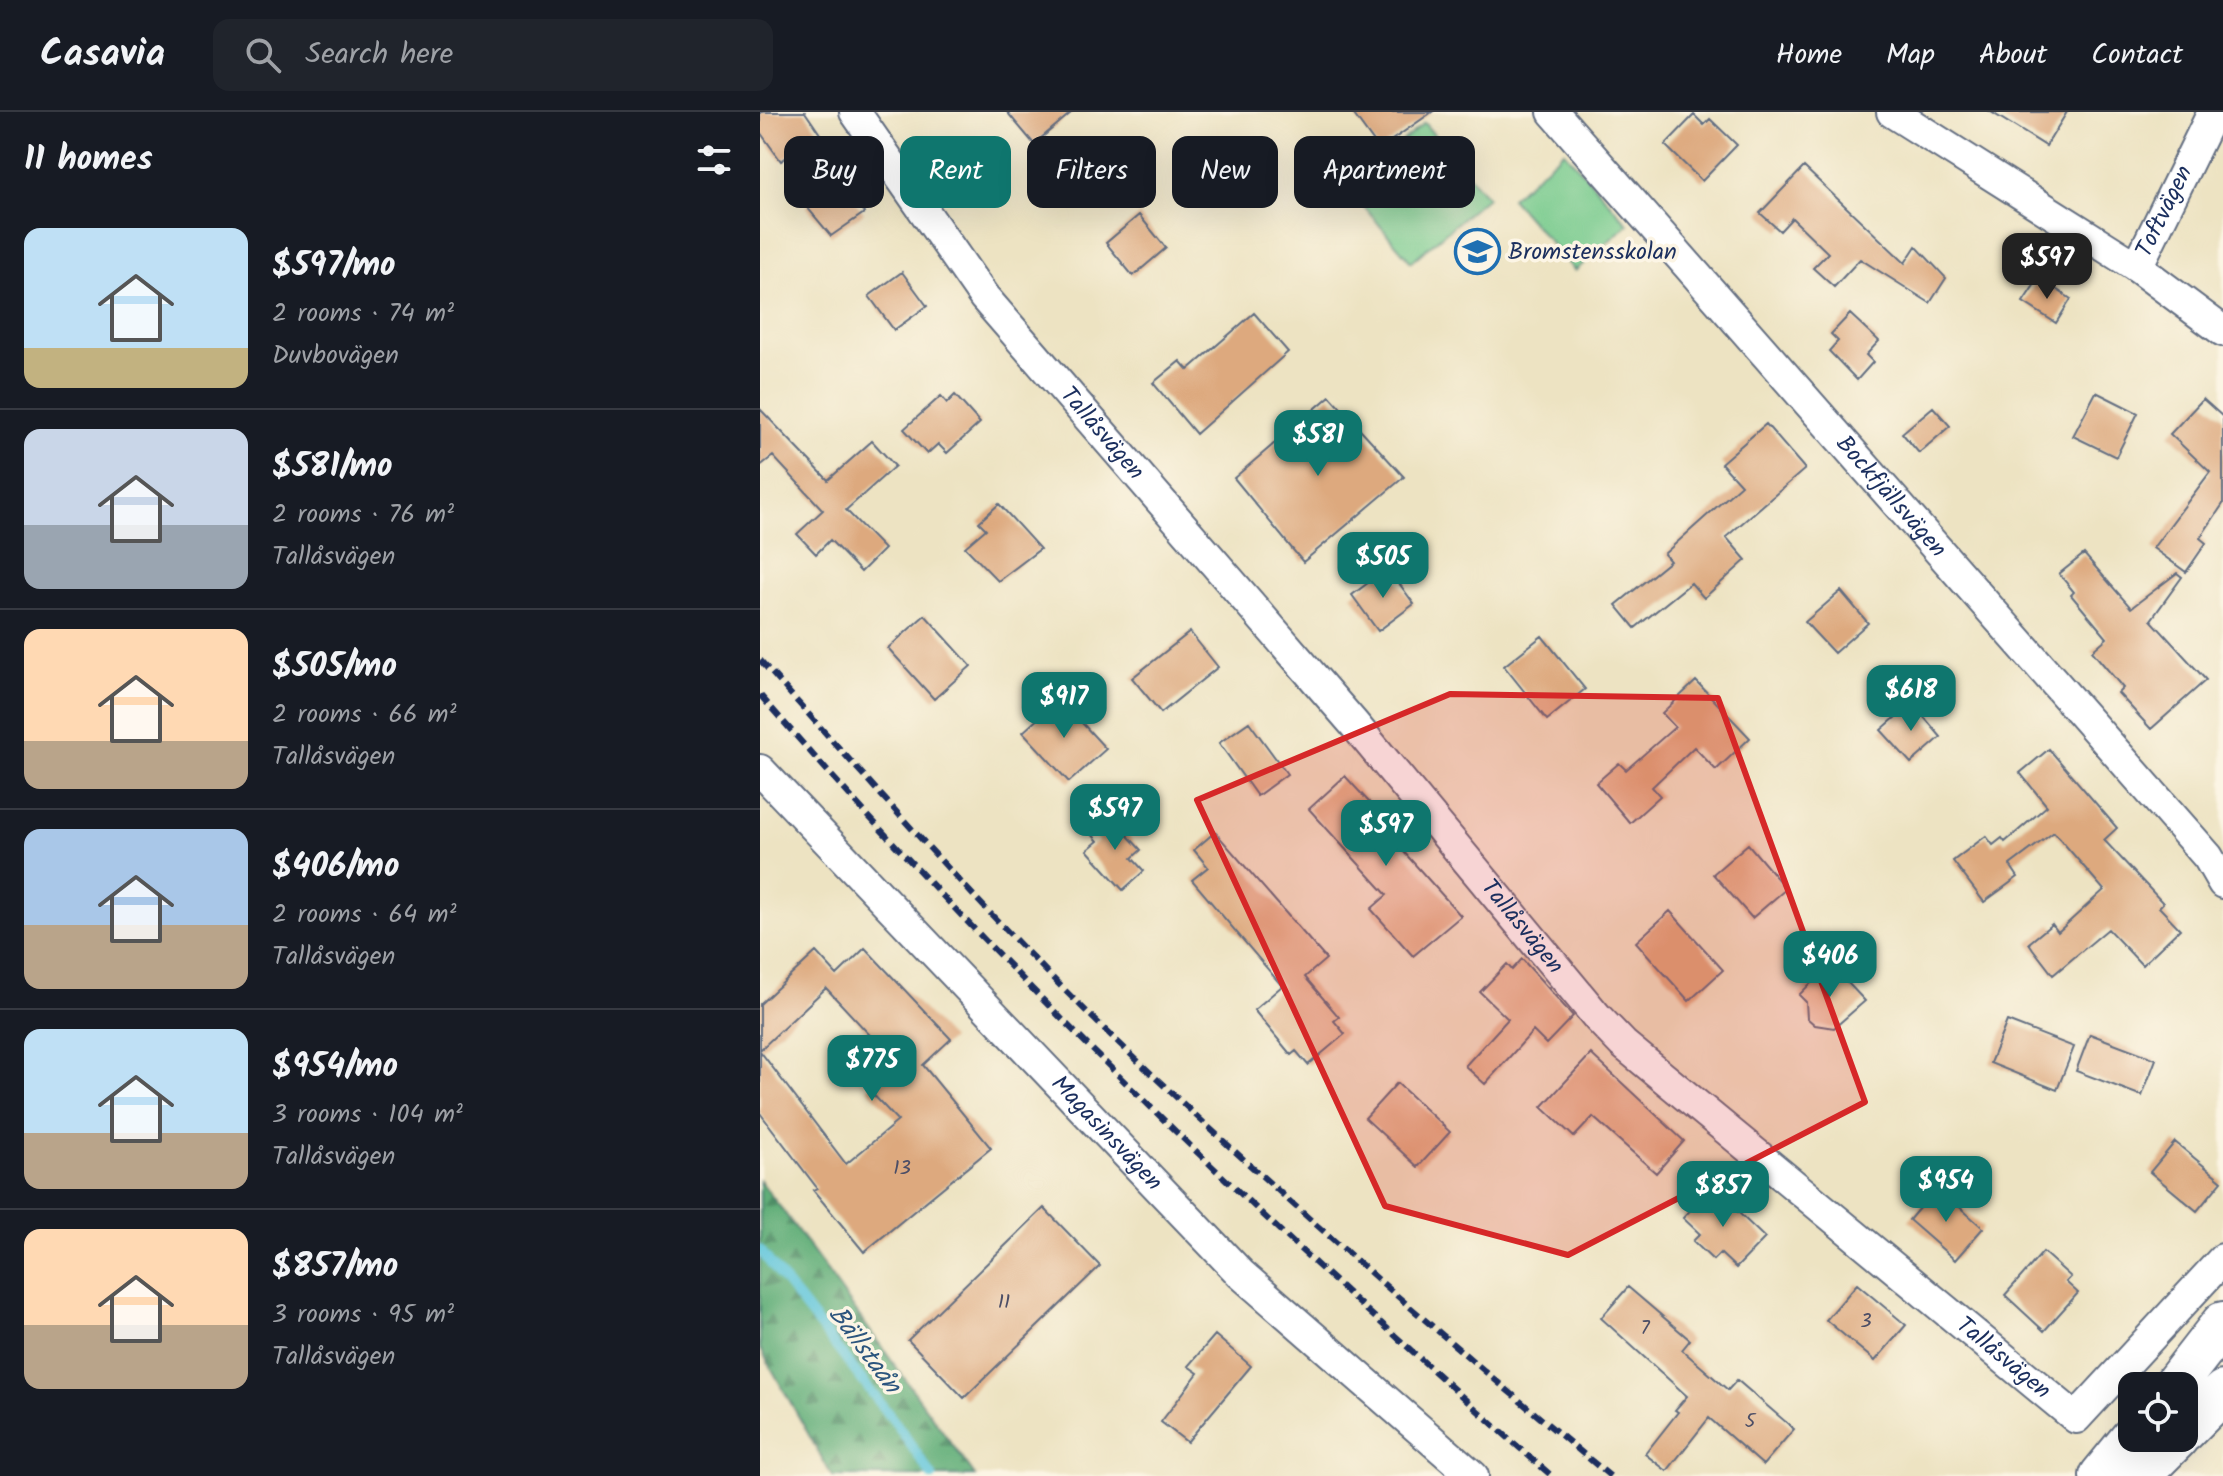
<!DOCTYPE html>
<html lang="en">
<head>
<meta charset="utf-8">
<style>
  :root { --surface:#171b24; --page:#20242c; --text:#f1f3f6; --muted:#9ea1a6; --line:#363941; --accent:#0f766e }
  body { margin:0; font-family:Kalam,sans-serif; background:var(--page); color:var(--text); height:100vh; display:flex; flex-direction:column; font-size:30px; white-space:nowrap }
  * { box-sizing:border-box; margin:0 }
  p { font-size:26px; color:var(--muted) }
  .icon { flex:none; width:44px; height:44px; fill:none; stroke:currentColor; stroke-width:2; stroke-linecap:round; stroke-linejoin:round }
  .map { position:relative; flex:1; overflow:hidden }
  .panel { display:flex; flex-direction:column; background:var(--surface); width:760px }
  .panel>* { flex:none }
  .guide { position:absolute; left:24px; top:24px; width:760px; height:72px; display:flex; gap:16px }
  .buttons { position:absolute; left:1358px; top:1260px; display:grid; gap:16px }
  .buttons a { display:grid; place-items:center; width:80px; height:80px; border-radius:16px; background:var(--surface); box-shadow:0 8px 32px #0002; font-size:40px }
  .price { position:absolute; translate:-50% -68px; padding:0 18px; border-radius:16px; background:var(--accent); color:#fff; font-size:26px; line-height:52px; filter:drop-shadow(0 2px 4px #0008) }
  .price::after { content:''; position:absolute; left:50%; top:48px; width:24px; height:18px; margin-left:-12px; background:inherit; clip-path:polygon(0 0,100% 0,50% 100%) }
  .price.current { background:#222; color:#fff }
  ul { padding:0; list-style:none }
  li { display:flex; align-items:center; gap:24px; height:200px; padding:0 24px }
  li+li { border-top:2px solid var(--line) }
  li span { display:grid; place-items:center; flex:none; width:224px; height:160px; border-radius:16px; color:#555 }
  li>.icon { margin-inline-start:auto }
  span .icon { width:96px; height:96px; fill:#fffc; stroke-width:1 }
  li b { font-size:34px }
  h2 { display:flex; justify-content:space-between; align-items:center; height:96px; padding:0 24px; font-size:34px }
  .pill { padding:0 28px; border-radius:16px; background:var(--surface); box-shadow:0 8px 32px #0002; font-size:28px; line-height:72px }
  .pill.current { background:var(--accent); color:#fff }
  header { display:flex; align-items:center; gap:48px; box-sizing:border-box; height:112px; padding:0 40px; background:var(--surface); border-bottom:2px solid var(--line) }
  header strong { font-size:38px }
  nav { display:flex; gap:44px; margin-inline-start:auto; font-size:28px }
  .search { width:560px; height:72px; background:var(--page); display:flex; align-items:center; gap:20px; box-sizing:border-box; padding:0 28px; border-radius:16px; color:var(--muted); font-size:30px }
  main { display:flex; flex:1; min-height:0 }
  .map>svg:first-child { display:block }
</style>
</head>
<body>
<header>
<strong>Casavia</strong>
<div class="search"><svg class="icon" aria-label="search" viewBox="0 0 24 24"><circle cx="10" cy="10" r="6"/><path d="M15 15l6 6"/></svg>Search here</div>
<nav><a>Home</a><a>Map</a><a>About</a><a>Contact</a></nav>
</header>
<main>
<section class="panel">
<h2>11 homes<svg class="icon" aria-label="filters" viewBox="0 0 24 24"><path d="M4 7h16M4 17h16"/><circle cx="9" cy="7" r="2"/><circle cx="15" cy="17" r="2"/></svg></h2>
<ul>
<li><span style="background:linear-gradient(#bfe0f5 75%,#c2b280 0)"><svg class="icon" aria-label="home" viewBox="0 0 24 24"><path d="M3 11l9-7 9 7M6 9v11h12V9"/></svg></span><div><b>$597/mo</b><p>2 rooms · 74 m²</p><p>Duvbovägen</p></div></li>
<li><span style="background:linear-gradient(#c9d6e8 60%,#9aa5b1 0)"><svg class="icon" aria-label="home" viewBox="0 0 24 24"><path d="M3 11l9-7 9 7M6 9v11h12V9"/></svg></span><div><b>$581/mo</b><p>2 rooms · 76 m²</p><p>Tallåsvägen</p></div></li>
<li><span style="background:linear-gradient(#ffd9b3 70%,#b9a48a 0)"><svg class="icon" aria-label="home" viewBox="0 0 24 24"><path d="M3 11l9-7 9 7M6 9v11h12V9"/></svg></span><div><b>$505/mo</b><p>2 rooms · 66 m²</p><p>Tallåsvägen</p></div></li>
<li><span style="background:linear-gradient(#a9c7e8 60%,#b9a48a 0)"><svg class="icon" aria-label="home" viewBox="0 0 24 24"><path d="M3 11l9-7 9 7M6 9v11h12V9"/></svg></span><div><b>$406/mo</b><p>2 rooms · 64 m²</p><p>Tallåsvägen</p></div></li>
<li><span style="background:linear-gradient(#bfe0f5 65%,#b9a48a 0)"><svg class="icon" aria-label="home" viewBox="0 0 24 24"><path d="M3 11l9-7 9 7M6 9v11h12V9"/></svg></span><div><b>$954/mo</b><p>3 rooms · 104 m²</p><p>Tallåsvägen</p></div></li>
<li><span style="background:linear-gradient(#ffd9b3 60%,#b9a48a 0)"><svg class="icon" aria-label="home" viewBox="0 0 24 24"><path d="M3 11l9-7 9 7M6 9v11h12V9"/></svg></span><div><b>$857/mo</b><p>3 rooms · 95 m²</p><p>Tallåsvägen</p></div></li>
</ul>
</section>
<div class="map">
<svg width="1463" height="1364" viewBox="0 0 1463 1364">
  <defs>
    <pattern id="forest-firs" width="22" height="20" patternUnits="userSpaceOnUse" patternTransform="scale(2)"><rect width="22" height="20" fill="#61ae78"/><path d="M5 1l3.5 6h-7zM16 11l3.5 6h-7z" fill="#4f8e66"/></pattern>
  </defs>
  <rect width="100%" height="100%" fill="#fcf5e5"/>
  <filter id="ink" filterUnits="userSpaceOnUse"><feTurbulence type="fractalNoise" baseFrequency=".0125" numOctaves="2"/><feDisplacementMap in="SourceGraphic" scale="16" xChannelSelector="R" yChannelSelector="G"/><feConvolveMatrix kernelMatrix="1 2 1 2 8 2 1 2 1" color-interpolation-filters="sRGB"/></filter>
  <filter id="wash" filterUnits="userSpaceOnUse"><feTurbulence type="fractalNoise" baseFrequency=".006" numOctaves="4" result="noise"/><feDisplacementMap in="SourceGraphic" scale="32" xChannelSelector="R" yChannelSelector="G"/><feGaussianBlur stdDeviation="1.8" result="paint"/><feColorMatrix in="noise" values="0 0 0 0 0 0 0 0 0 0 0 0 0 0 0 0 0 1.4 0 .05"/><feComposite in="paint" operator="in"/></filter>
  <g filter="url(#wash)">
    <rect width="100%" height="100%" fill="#ede3c2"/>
    <path fill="url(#forest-firs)" stroke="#3e6e6b" stroke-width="2" d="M0 1069 24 1100 215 1364H72L0 1236Z"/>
    <path fill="#77ca8d" stroke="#497c76" stroke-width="2" d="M664 11 727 85 651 150 588 76Z
      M804 39 868 112 815 159 751 86Z"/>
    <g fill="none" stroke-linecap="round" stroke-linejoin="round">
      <path stroke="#60c6dc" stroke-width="10" d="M0 1138 138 1314 172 1364"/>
    </g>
    <g id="blocks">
      <path fill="#dda97e" d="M0 0H45L60 22 21 49 0 20Z
        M247 0H312L274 32Z
        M592 0H672L619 37Z
        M1231 0H1307L1286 34Z
        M934 3 944 13 950 7 977 33 942 69 905 33Z
        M1044 55 1145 151 1156 134 1186 166 1170 191 1100 147 1074 175 1053 156 1068 141 1032 106 1020 119 1000 101Z
        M79 69 104 101 71 124 46 94Z
        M379 103 406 136 373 164 346 131Z
        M142 160 167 194 134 218 109 184Z
        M1279 166 1311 187 1296 211 1263 190Z
        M494 201 528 240 436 322 393 271 420 249 428 258Z
        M1090 202 1119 229 1106 243 1113 250 1097 268 1069 239 1078 229 1071 222Z
        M1336 280 1378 301 1356 345 1313 324Z
        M195 283 220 311 187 341 178 332 167 342 144 317 181 284 187 291Z
        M570 284 644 365 543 450 474 366Z
        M1443 287 1463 305V392L1440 426 1446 431 1426 460 1393 436 1450 360 1410 322Z
        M1173 295 1190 314 1159 341 1142 321Z
        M0 297 68 368 112 329 135 354 86 398 124 437 101 460 70 428 56 442 37 422 63 398 13 344 0 354Z
        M1006 312 1045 357 966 425 986 448 944 486 931 471 875 516 856 493 910 449 904 442 981 373 961 351Z
        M239 392 280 437 238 469 205 435 226 417 219 410Z
        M1324 442 1371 496 1417 461 1422 465 1391 508 1446 568 1391 617 1358 581 1363 576 1332 539 1347 526 1311 483 1314 480 1299 462Z
        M628 456 654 492 618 519 592 483Z
        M1081 479 1108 511 1074 541 1045 510Z
        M165 503 211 554 174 587 128 536Z
        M430 520 458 555 401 601 372 566Z
        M782 524 825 577 787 608 744 554Z
        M936 569 990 626 956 658 934 635 892 675 900 684 870 711 836 671 859 651 866 658 915 615 902 601Z
        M300 587 346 637 309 670 263 620Z
        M1152 591 1181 625 1151 651 1121 618Z
        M489 610 527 662 497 684 459 631Z
        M1289 637 1357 716 1344 728 1403 791 1399 795 1420 817 1382 853 1348 817 1293 863 1273 837 1269 831 1292 812 1298 820 1344 778 1294 720 1250 753 1258 765 1224 790 1193 749 1226 724 1233 733 1242 726 1245 730 1287 694 1260 661Z
        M585 664 632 715 626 720 701 804 653 844 611 797 627 783 549 697Z
        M347 701 381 738 372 746 384 759 363 778 327 738 338 729 328 718Z
        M455 720 566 847 545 865 579 905 574 909 585 922 548 953 536 939 531 943 494 898 522 874 432 768 448 755 434 738Z
        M988 732 1026 777 992 806 953 762Z
        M910 799 963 858 929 889 876 830Z
        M105 836 191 927 163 953 231 1036 104 1140 53 1078 57 1076 0 1001V939L86 1052 138 1009 107 976 135 950 66 876 0 938V892L56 840 77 863Z
        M762 847 813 904 786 932 773 919 725 972 705 954 748 907 720 880 747 852 752 858Z
        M1070 852 1105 889 1074 916 1055 913 1047 906 1046 890 1039 883Z
        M1247 909 1314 935 1297 978 1230 951Z
        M1330 922 1396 947 1382 984 1316 959Z
        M831 942 924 1029 896 1061 833 1005 814 1025 782 995Z
        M637 971 690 1020 658 1055 605 1006Z
        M1415 1030 1462 1069 1437 1099 1390 1060Z
        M952 1075 1005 1126 976 1156 960 1141 953 1148 933 1129 940 1122 923 1106Z
        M1177 1075 1223 1116 1195 1148 1149 1108Z
        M284 1096 340 1154 204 1286 148 1228Z
        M1283 1140 1311 1165 1306 1170 1318 1181 1284 1219 1245 1183Z
        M1097 1172 1146 1213 1115 1249 1066 1208Z
        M868 1175 930 1228 922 1238 968 1278 977 1268 1034 1317 1003 1353 949 1306 907 1359 885 1342 918 1300 915 1298 927 1284 841 1206Z
        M455 1223 491 1254 427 1330 401 1310 438 1261 428 1254Z"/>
    </g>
  </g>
  <g filter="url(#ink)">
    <use href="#blocks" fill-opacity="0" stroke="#646e81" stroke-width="2"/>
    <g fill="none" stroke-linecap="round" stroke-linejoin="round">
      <defs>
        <g id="street">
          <path id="s1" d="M95 0 224 185 594 612 838 906 863 932 1316 1306 1463 1147"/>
          <path id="s2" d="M793 0 1448 745 1463 771"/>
          <path d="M1132 0 1377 155 1463 219"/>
          <path id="s3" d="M1377 155 1453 0"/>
          <path id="s4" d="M0 658 481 1162 713 1364"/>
        </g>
        <path id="secondary" d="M1414 1274 1463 1211
          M1424 1319 1463 1280
          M1341 1364 1372 1326
          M1379 1364 1417 1326"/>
      </defs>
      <use href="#street" stroke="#646e81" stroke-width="34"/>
      <use href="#secondary" stroke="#646e81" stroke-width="46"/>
      <use href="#street" stroke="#fff" stroke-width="30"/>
      <use href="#secondary" stroke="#fff" stroke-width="42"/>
      <path stroke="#1b2f5e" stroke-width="6" stroke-dasharray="12 6" stroke-linecap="butt" d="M0 548C117 678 233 811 360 932 518 1083 682 1225 850 1364
        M0 583C197 808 407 1019 630 1219 684 1268 737 1317 792 1364"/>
    </g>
  </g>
  <path fill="#d62828" fill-opacity="0.2" stroke="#d62828" stroke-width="6" stroke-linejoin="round" d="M690 582 958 586 1105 990 808 1143 625 1094 437 688Z"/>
  <defs>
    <symbol id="school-ring" viewBox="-11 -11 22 22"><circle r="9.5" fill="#fcf5e5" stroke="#1f6fb2" stroke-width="1.5"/><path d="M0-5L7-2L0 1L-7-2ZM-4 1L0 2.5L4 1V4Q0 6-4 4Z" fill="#1f6fb2"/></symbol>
  </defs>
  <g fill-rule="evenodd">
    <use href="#school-ring" x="692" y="114" width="51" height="51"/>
  </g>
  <g text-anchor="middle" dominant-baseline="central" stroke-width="7" stroke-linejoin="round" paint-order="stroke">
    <g font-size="20" fill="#4c4e66">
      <text x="142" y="1057">13</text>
      <text x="244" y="1191">11</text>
      <text x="1106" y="1210">3</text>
      <text x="885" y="1217">7</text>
      <text x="990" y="1310">5</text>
    </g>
    <g font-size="24" fill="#1b2f5e" stroke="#fcf5e5">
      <text stroke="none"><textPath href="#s3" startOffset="62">Toftvägen</textPath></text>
      <text stroke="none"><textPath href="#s1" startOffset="406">Tallåsvägen</textPath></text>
      <text stroke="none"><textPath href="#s2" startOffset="512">Bockfjällsvägen</textPath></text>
      <text stroke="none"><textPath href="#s1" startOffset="1054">Tallåsvägen</textPath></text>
      <text stroke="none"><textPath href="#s4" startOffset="502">Magasinsvägen</textPath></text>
      <text stroke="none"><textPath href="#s1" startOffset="1702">Tallåsvägen</textPath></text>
    </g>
    <g font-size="24" fill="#1b2f5e" stroke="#fcf5e5" text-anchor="start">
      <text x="748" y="140">Bromstensskolan</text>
    </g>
    <g font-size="26" font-style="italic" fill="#2c557e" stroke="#fcf5e5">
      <text transform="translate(104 1238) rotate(53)">Bällstaån</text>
    </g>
  </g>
</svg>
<div class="buttons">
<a><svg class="icon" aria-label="locate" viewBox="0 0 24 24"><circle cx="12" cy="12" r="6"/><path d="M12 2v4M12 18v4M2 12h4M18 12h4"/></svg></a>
</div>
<b class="price current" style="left:1287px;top:189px">$597</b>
<b class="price" style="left:558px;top:366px">$581</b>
<b class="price" style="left:623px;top:488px">$505</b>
<b class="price" style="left:1151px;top:621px">$618</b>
<b class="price" style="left:304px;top:628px">$917</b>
<b class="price" style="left:355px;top:740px">$597</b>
<b class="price" style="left:626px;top:756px">$597</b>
<b class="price" style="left:1070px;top:887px">$406</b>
<b class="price" style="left:112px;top:991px">$775</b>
<b class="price" style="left:1186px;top:1112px">$954</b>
<b class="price" style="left:963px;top:1117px">$857</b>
<div class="guide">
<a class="pill">Buy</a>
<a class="pill current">Rent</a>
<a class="pill">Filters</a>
<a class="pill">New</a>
<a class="pill">Apartment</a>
</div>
</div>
</main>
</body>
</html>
